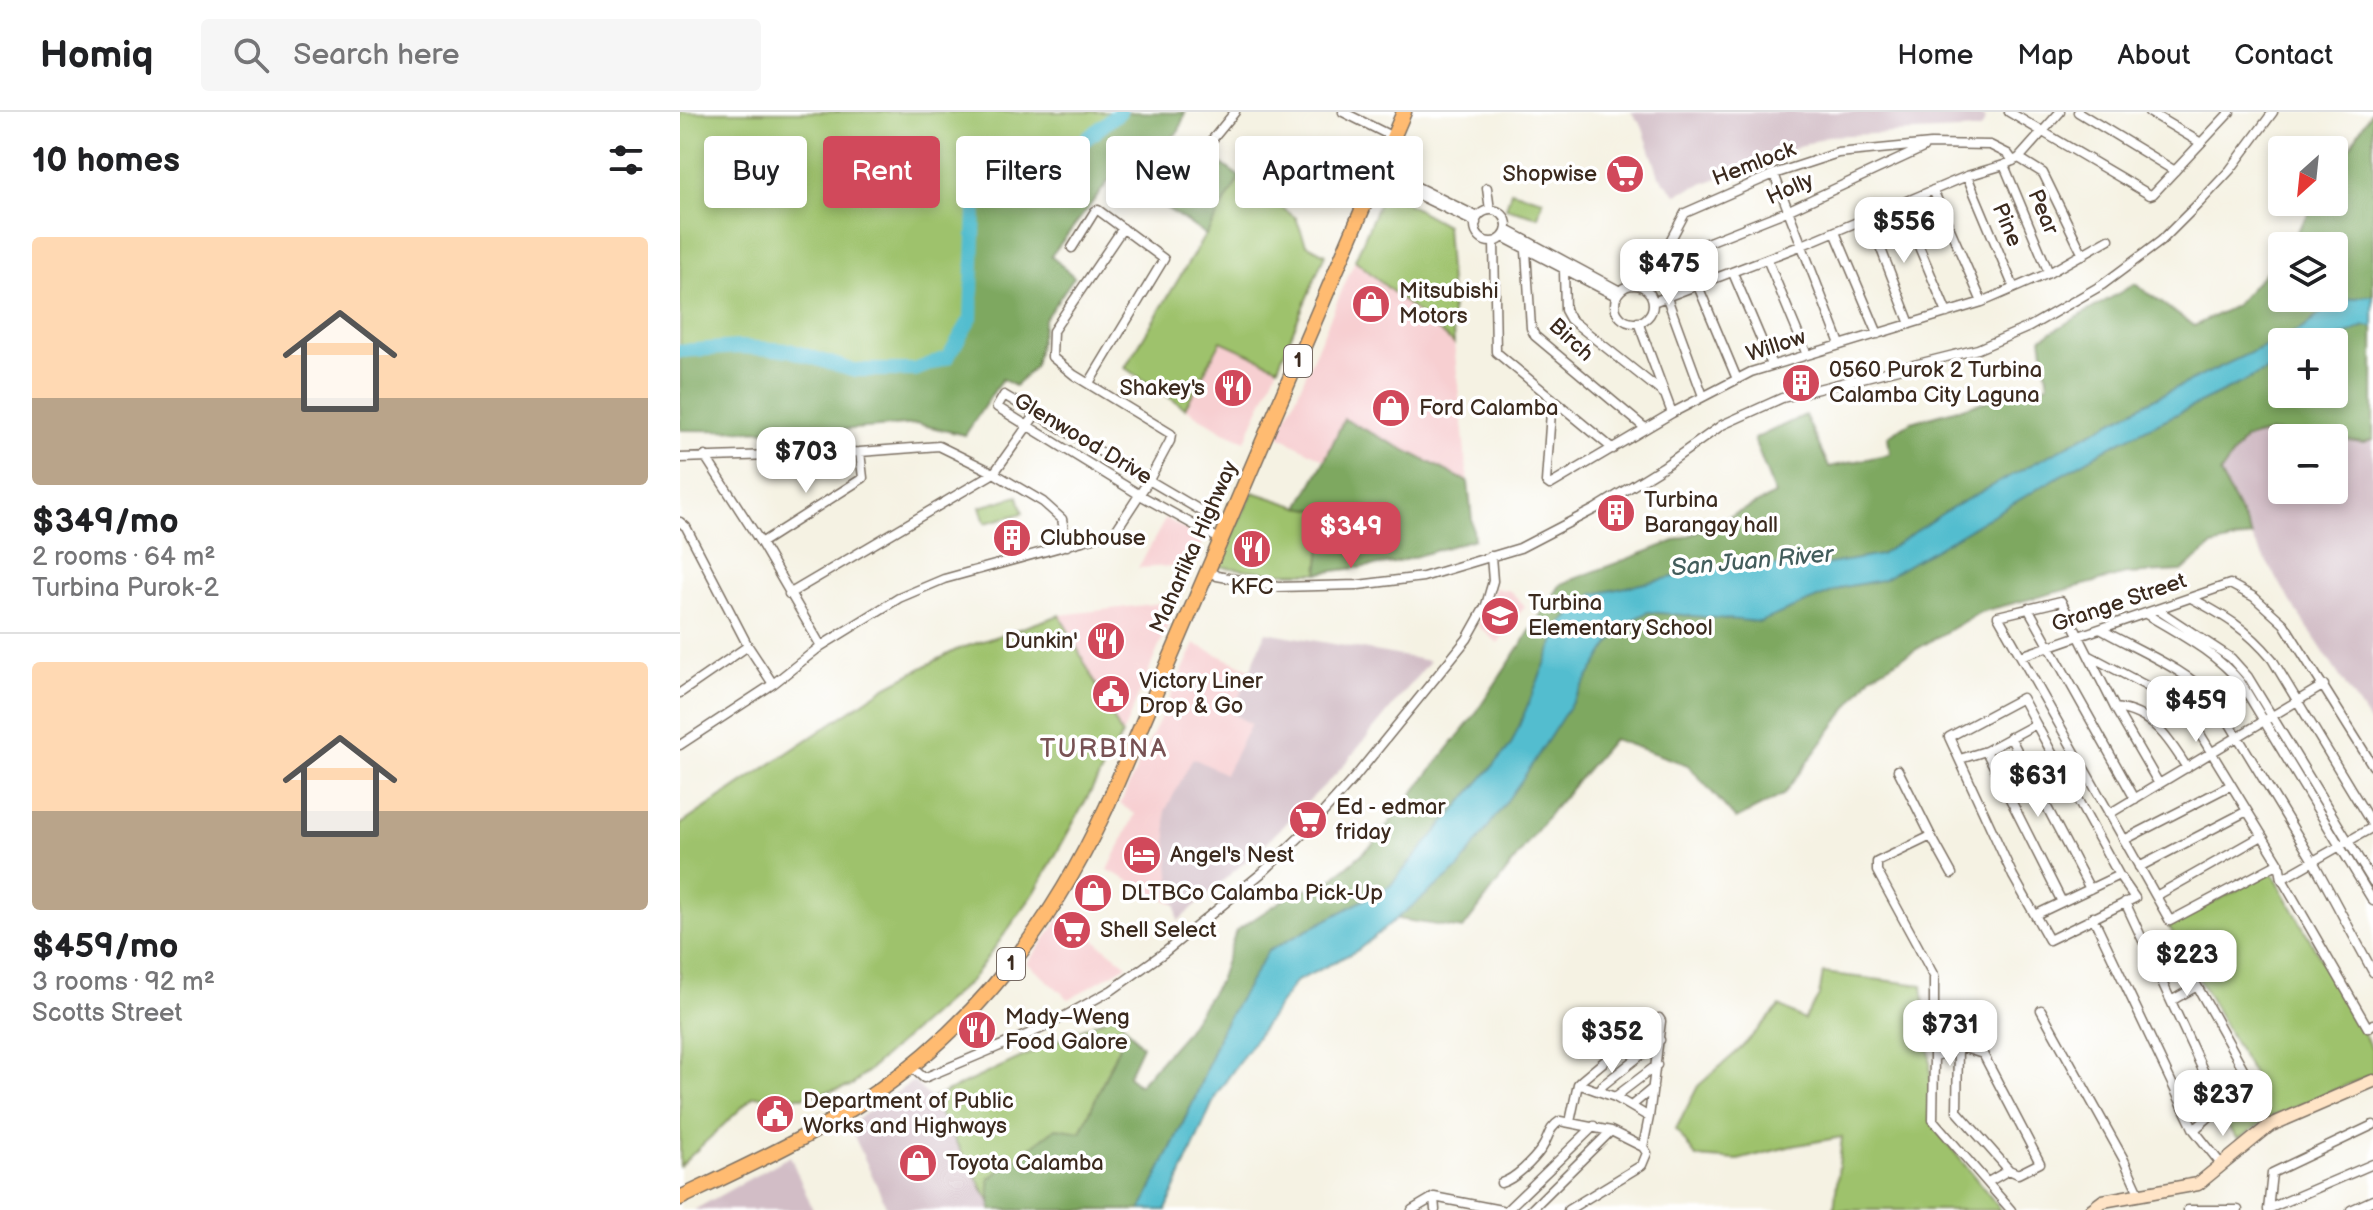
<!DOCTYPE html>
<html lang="en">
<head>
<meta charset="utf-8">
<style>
  :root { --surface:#fff; --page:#f6f6f6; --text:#202124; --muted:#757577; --line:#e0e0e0; --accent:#d1495b }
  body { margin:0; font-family:"Balsamiq Sans",sans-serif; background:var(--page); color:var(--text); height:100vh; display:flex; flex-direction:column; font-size:30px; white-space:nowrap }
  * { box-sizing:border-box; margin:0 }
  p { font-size:26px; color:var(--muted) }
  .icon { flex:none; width:44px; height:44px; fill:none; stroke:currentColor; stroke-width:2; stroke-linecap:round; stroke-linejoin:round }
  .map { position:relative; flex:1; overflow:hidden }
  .panel { display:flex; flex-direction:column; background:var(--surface); width:680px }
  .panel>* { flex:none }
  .guide { position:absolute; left:24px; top:24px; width:760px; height:72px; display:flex; gap:16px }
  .needle { width:52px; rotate:207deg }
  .tools { position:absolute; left:1588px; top:24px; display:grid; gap:16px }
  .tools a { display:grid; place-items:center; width:80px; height:80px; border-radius:8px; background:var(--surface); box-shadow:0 4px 12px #0003; font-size:40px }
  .price { position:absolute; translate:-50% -68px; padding:0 18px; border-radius:16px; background:#fff; color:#222; font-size:26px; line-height:52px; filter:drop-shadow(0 2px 4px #0008) }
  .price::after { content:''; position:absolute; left:50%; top:48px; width:24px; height:18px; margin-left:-12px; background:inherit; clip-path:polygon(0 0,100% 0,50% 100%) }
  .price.current { background:var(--accent); color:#fff }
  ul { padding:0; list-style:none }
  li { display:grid; align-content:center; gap:16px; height:424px; padding:0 32px }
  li+li { border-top:2px solid var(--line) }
  li span { display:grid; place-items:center; height:248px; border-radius:8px; color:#555 }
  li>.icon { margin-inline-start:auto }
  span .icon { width:144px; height:144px; fill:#fffc; stroke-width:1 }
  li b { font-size:34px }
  h2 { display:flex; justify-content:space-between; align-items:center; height:96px; padding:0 32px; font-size:34px }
  .pill { padding:0 28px; border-radius:8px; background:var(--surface); box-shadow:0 4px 12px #0003; font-size:28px; line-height:72px }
  .pill.current { background:var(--accent); color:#fff }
  header { display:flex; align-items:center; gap:48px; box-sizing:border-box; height:112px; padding:0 40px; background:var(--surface); border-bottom:2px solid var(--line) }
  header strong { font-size:38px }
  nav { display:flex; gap:44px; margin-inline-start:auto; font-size:28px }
  .search { width:560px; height:72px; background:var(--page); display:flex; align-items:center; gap:20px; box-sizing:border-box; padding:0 28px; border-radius:8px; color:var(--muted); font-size:30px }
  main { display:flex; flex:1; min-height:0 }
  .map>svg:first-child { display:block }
</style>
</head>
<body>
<header>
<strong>Homiq</strong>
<div class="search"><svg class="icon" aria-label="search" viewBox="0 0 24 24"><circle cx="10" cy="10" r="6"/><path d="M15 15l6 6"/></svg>Search here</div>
<nav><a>Home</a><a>Map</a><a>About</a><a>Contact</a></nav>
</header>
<main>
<section class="panel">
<h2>10 homes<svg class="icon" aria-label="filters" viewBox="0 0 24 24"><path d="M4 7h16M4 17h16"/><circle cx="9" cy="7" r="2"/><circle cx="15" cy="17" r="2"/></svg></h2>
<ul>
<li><span style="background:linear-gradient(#ffd9b3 65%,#b9a48a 0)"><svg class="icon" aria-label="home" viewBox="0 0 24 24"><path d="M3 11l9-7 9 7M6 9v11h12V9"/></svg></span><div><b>$349/mo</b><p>2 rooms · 64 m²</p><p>Turbina Purok-2</p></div></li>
<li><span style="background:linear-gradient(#ffd9b3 60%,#b9a48a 0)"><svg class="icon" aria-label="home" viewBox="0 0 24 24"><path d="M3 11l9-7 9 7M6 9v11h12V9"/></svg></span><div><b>$459/mo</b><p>3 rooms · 92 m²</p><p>Scotts Street</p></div></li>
</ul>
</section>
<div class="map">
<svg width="1693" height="1098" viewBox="0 0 1693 1098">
  <rect width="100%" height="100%" fill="#fff"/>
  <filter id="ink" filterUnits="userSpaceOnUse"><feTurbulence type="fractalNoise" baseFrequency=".0125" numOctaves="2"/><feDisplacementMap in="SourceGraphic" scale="16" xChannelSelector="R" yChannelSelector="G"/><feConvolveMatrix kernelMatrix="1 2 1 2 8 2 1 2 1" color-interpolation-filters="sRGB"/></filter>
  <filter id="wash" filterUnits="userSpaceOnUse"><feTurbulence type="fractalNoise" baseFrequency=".006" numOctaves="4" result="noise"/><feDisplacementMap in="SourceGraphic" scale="32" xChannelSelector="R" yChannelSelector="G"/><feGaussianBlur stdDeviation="1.8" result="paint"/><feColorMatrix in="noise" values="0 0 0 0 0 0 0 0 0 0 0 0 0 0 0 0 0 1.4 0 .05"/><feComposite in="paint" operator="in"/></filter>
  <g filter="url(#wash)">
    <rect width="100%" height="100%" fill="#f5f2e3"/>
    <path fill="#f7cfd1" d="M675 148 774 232 788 370 665 307 645 348 597 323 617 283Z
      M541 229 598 255 565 329 544 320 505 296Z
      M486 406 523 429 512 453 458 456Z
      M815 476 830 479 845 494 818 531 798 514Z
      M498 489 442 623 380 503Z
      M515 532 571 558 552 602 572 612 545 663 485 699 496 793 428 758 455 702 440 692Z
      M383 803 447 853 389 887 347 851Z"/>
    <path fill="#d2bdc6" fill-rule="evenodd" d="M951 0H1292L1306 7 1301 17 1148 24 996 82 979 64 962 14Z
      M1693 25V615L1616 498 1517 336 1602 282H1654V134ZM1602 326H1654V378H1602Z
      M586 520 750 549 658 660 587 730 498 809 496 793 492 788 485 699 513 646 545 662 571 612 552 602Z
      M233 969 255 991 311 1091V1098H208L169 1013Z
      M110 1044 133 1098H14Z"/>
    <path fill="#9ec26c" stroke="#6c7645" stroke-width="2" d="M0 0H440L391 39 350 58 312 66 295 96 291 206 268 245 235 258H172L109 238 59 235 0 239Z
      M560 65 616 106 626 132 645 142 598 255 541 229 505 296 445 256Z
      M704 79 766 113 774 232 675 148Z
      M831 79 863 88 858 105 826 96Z
      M573 380 619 395 645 399 638 461H592L536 454Z
      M338 384 343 401 305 411 300 395Z
      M380 503 442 623 355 780 291 868 171 974 123 985 74 984 0 1054V713L207 574 276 538Z
      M1592 760 1693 939V962L1591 1005 1558 1027 1539 1004 1576 968 1488 813Z
      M1143 861 1242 873 1250 945 1252 1012 1321 1098H1154L1162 1025 1112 1034 1058 1048 1016 1045 996 1017 1018 974 1060 937 1100 894 1124 908 1139 884Z
      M435 902 447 916 401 1020 331 1051 309 1067 311 1091 251 987Z"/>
    <path fill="#7ea860" stroke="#5c693f" stroke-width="2" fill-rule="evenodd" d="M440 0 505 1 499 19 487 30 481 54 508 73 529 43 560 65 526 123 435 61 371 144 394 165 364 208 355 254 335 274 322 267 285 323 238 312 146 319 0 318V239L59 235 109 238 172 258H235L268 245 291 206 295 96 312 66 350 58 391 39Z
      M1691 0H1693V327L1684 330 1592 320 1564 327 1540 362 1572 424 1532 434 1502 459 1446 462 1300 500 1191 564 1103 683 1056 707 1008 653 933 627 874 696 783 817 665 799 542 916 515 986 461 1098H311L309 1067 376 1016 401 1020 447 916 462 934 448 964 459 973 504 922 539 869 556 819 615 780 648 771 692 733 794 604 881 472 1013 422 1095 383 1074 327 1125 303 1149 355 1210 342 1208 324 1231 310 1368 272 1361 226 1455 172 1514 214 1555 194 1602 141V186H1654V134H1607L1637 90H1654V62ZM1602 230H1654V282H1602Z
      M664 307 788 370 794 427 714 451 638 461 645 399 619 395 645 348Z"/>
    <path fill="#53bdcf" stroke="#477476" stroke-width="2" d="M1685 184H1693V215L1685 214 1647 230H1602V251L1433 333 1202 468 1164 475 1080 510 968 500 942 513 844 665 778 757 678 838 615 870 536 983 486 1098H461L515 986 542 916 588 839 710 774 831 633 882 511 914 482 1054 452 1132 455 1200 443 1269 397 1479 284 1625 215 1652 191Z"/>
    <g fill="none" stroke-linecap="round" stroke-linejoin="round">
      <path stroke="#53bdcf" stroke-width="14" d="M0 239 59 235 109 238 172 258H235L268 245 291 206 295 96 312 66 350 58 391 39 440 0"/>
    </g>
  </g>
  <g filter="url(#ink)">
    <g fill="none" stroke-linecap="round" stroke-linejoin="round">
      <defs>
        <path id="minor" d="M663 0 713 25
          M1329 0 1470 83 1473 82 1550 0
          M1398 0 1495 59
          M1469 0 1521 31
          M1339 46 1363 61 1403 143
          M1324 53 1369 161
          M699 56 798 105
          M1094 62 1160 232
          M697 63 796 111
          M1287 64 1334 176
          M509 66 522 49 532 28 555 0
          M807 76 810 98
          M1253 78 1302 190
          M1221 92 1267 201
          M795 114a16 16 0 1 1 32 0a16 16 0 1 1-32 0Z
          M1189 106 1230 212
          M827 118 940 179
          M1155 120 1198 222
          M823 125 936 184
          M814 130 816 240 933 337
          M392 136 415 99 418 98 484 147 409 271
          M846 139 851 216 855 224 965 316
          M981 146 991 145 1107 99 1243 36
          M1087 147 1127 243
          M884 158 885 198 890 207 983 281
          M1053 161 1092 253
          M935 192a19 19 0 1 1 38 0a19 19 0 1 1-38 0Z
          M1018 174 1057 267
          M965 176 1005 101 1094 62 1158 41 1251 32 1310 33 1328 42 1333 49
          M987 186 1023 284
          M973 190 1120 134 1287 64 1324 53 1339 46 1380 0
          M958 210 992 301
          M872 286 866 370 870 373 992 301 1071 260 1302 190 1369 161 1429 127
          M25 344 81 431 141 534
          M0 346 180 340 259 334 314 361 363 390 382 407 387 434
          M0 410 6 415 68 534 93 572
          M541 428 460 383 317 295 324 283 547 414
          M81 431 183 366 180 340
          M527 458 537 464 598 475 678 473 743 465 840 436 915 397 983 355 1042 313 1102 286 1298 237 1349 215 1422 173 1481 129 1520 90 1550 58 1593 0
          M109 482 314 361 356 302
          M1511 486C1545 504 1567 517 1592 547L1693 714
          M1348 496 1455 687
          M1478 498 1551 546 1568 565 1693 770
          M1466 502C1501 523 1535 540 1561 571L1693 789
          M1422 518C1461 540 1504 556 1536 589L1633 749 1693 860
          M1341 544 1550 472 1574 485 1604 512 1693 654
          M1410 544 1491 587 1506 599 1599 751 1602 767 1688 916 1693 912
          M0 581 68 534
          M1435 596C1472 600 1489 627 1507 656
          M1330 625 1410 777
          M0 633 93 572 141 534 219 486 264 467 435 420 469 368 490 329 491 322 394 263 372 245 373 219 443 116
          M1306 639 1382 790
          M1280 647 1306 639 1356 612 1439 763 1455 786 1369 828 1333 764 1269 625 1342 586 1356 612
          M1218 658 1251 724
          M1479 672 1435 596 1381 489 1318 504 1490 809 1599 751
          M1429 702 1644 573
          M1444 728 1551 673
          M1459 755 1567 699
          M1602 767 1693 715
          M1476 784 1582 724
          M1445 790 1540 995
          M1355 803 1439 763
          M1413 805 1514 1018 1541 1052
          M1491 889 1517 874 1570 969 1514 1018
          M1361 898 1443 1046 1460 1083
          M1278 934 1277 999 1329 1058 1308 1070
          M1254 945V864L1197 759V750L1251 724 1272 762
          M230 954 244 966 365 915 432 878 485 840 583 760 630 715 675 665 787 527 806 493 813 469 811 444
          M919 979 923 973 980 928
          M935 985 977 953
          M951 994 973 976
          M890 1010 898 972 902 968 968 913 979 906 981 909 969 1005 935 985 898 972
          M1329 1058 1338 1062 1360 1051 1303 942 1278 934 1254 945 1253 1008 1331 1098
          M821 1071C835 1067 853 1049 862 1036 869 1026 868 1016 880 1009L931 1019
          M754 1085 755 1098
          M1588 1097 1693 1052
          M732 1098 754 1085 821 1098
          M827 1098 914 1014
          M851 1098 931 1019 963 1035
          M888 1098 962 1053 967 1041 963 1035 969 1005
          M1508 1098H1558
          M1588 1098 1592 1061 1693 1013
          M1671 1098 1693 1088"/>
        <path id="secondary" d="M1411 1098 1423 1089 1518 1072 1589 1014 1693 969"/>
        <path id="trunk" d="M0 1086C67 1054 138 1022 198 979 301 907 375 807 427 694L724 0"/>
      </defs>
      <use href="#minor" stroke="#7c7063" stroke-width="11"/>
      <use href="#secondary" stroke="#7c7063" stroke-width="15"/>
      <use href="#trunk" stroke="#7c7063" stroke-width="17"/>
      <use href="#minor" stroke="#fff" stroke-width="8"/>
      <use href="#secondary" stroke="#ffe4c6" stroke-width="12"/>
      <use href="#trunk" stroke="#ffbb71" stroke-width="14"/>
    </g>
  </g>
  <defs>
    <symbol id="supermarket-disc" viewBox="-11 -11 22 22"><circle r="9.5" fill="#d1495b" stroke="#fff"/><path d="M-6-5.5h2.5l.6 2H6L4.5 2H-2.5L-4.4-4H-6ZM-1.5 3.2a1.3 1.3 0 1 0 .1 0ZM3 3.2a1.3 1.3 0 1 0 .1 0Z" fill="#fff"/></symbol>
    <symbol id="shop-disc" viewBox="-11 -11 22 22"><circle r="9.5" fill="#d1495b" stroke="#fff"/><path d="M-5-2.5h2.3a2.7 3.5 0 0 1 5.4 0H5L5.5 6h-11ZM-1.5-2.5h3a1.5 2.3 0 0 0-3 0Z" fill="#fff"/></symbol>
    <symbol id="building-disc" viewBox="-11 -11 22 22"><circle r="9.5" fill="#d1495b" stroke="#fff"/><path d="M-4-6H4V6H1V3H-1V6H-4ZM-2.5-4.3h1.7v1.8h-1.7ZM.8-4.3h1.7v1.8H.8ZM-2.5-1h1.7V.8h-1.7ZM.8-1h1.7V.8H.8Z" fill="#fff"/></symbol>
    <symbol id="restaurant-disc" viewBox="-11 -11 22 22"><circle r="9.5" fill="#d1495b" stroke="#fff"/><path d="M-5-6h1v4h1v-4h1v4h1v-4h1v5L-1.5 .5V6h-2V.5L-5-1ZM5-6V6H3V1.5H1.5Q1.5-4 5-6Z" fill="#fff"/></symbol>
    <symbol id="school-disc" viewBox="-11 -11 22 22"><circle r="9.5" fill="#d1495b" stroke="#fff"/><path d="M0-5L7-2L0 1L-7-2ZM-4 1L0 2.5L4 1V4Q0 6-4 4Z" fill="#fff"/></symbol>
    <symbol id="civic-disc" viewBox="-11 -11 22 22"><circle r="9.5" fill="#d1495b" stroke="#fff"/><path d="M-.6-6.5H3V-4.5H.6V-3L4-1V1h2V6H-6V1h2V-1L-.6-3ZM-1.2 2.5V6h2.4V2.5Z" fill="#fff"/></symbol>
    <symbol id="hotel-disc" viewBox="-11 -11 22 22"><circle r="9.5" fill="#d1495b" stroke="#fff"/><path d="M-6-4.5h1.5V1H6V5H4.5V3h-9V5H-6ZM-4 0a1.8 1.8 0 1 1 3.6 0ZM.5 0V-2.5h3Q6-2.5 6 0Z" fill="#fff"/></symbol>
  </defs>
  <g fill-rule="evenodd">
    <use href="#supermarket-disc" x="923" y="40" width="44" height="44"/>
    <use href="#shop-disc" x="669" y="170" width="44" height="44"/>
    <use href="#building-disc" x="1099" y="249" width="44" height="44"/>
    <use href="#restaurant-disc" x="531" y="254" width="44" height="44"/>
    <use href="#shop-disc" x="689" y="274" width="44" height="44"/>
    <use href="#building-disc" x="914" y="379" width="44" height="44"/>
    <use href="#building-disc" x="310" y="404" width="44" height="44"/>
    <use href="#restaurant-disc" x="550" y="415" width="44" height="44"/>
    <use href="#school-disc" x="798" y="482" width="44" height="44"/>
    <use href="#restaurant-disc" x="404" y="507" width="44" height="44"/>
    <use href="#civic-disc" x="409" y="560" width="44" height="44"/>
    <use href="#supermarket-disc" x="606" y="686" width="44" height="44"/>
    <use href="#hotel-disc" x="440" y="721" width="44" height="44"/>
    <use href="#shop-disc" x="391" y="759" width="44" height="44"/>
    <use href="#supermarket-disc" x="370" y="796" width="44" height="44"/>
    <use href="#restaurant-disc" x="275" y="896" width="44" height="44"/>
    <use href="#civic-disc" x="73" y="980" width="44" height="44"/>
    <use href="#shop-disc" x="216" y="1029" width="44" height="44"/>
  </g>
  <g text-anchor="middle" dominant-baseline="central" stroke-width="7" stroke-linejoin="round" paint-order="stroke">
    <g fill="#fff" stroke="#766a62" stroke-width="2">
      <rect x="604" y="233" width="28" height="32" rx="6"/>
      <rect x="317" y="836" width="28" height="32" rx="6"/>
    </g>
    <g font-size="20" font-weight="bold" fill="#3b2a1e">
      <text x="618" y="249">1</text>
      <text x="331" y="852">1</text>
    </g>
    <g font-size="22" fill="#3b2a1e" stroke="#fff">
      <text transform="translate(1074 52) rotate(-21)">Hemlock</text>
      <text transform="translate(1110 77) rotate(-24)">Holly</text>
      <text transform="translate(1363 100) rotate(67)">Pear</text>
      <text transform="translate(1327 113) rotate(67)">Pine</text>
      <text transform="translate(891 228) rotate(43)">Birch</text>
      <text transform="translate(1096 234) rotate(-18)">Willow</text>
      <text transform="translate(403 327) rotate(31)">Glenwood Drive</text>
      <text transform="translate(514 435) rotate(-66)">Maharlika Highway</text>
      <text transform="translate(1439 491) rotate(-19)">Grange Street</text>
    </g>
    <g font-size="22" fill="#3b2a1e" stroke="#fff" text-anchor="start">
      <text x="917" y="62" text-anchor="end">Shopwise</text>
      <text x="719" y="179">Mitsubishi<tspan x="719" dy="25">Motors</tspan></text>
      <text x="1149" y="258">0560 Purok 2 Turbina<tspan x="1149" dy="25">Calamba City Laguna</tspan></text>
      <text x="525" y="276" text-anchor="end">Shakey's</text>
      <text x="739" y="296">Ford Calamba</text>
      <text x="964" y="388">Turbina<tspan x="964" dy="25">Barangay hall</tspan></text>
      <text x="360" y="426">Clubhouse</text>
      <text x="572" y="475" text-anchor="middle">KFC</text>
      <text x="848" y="491">Turbina<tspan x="848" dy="25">Elementary School</tspan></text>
      <text x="398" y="529" text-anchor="end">Dunkin'</text>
      <text x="459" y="569">Victory Liner<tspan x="459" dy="25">Drop &amp; Go</tspan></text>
      <text x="656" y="695">Ed - edmar<tspan x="656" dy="25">friday</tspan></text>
      <text x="490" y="743">Angel's Nest</text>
      <text x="441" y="781">DLTBCo Calamba Pick-Up</text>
      <text x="420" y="818">Shell Select</text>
      <text x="325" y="905">Mady–Weng<tspan x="325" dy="25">Food Galore</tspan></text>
      <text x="123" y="989">Department of Public<tspan x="123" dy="25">Works and Highways</tspan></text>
      <text x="266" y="1051">Toyota Calamba</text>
    </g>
    <g font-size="24" font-style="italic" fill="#435d5c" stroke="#fff">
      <text transform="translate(1072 449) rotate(-5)">San Juan River</text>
    </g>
    <g font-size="26" letter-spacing="2" fill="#785254" stroke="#fff">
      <text x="424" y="637">TURBINA</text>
    </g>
  </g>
</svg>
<div class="tools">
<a><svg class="needle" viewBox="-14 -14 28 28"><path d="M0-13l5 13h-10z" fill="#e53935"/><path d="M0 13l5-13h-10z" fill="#757577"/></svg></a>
<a><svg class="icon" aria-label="layers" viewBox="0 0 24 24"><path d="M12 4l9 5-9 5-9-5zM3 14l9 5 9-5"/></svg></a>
<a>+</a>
<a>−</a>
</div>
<b class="price" style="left:1224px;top:153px">$556</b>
<b class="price" style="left:989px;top:195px">$475</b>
<b class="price" style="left:126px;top:383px">$703</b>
<b class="price current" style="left:671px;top:458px">$349</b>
<b class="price" style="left:1516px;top:632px">$459</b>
<b class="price" style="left:1358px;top:707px">$631</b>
<b class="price" style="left:1507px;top:886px">$223</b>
<b class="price" style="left:1270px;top:956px">$731</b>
<b class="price" style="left:932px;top:963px">$352</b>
<b class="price" style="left:1543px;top:1026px">$237</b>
<div class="guide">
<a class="pill">Buy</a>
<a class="pill current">Rent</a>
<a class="pill">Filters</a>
<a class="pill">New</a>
<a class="pill">Apartment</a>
</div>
</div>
</main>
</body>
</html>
